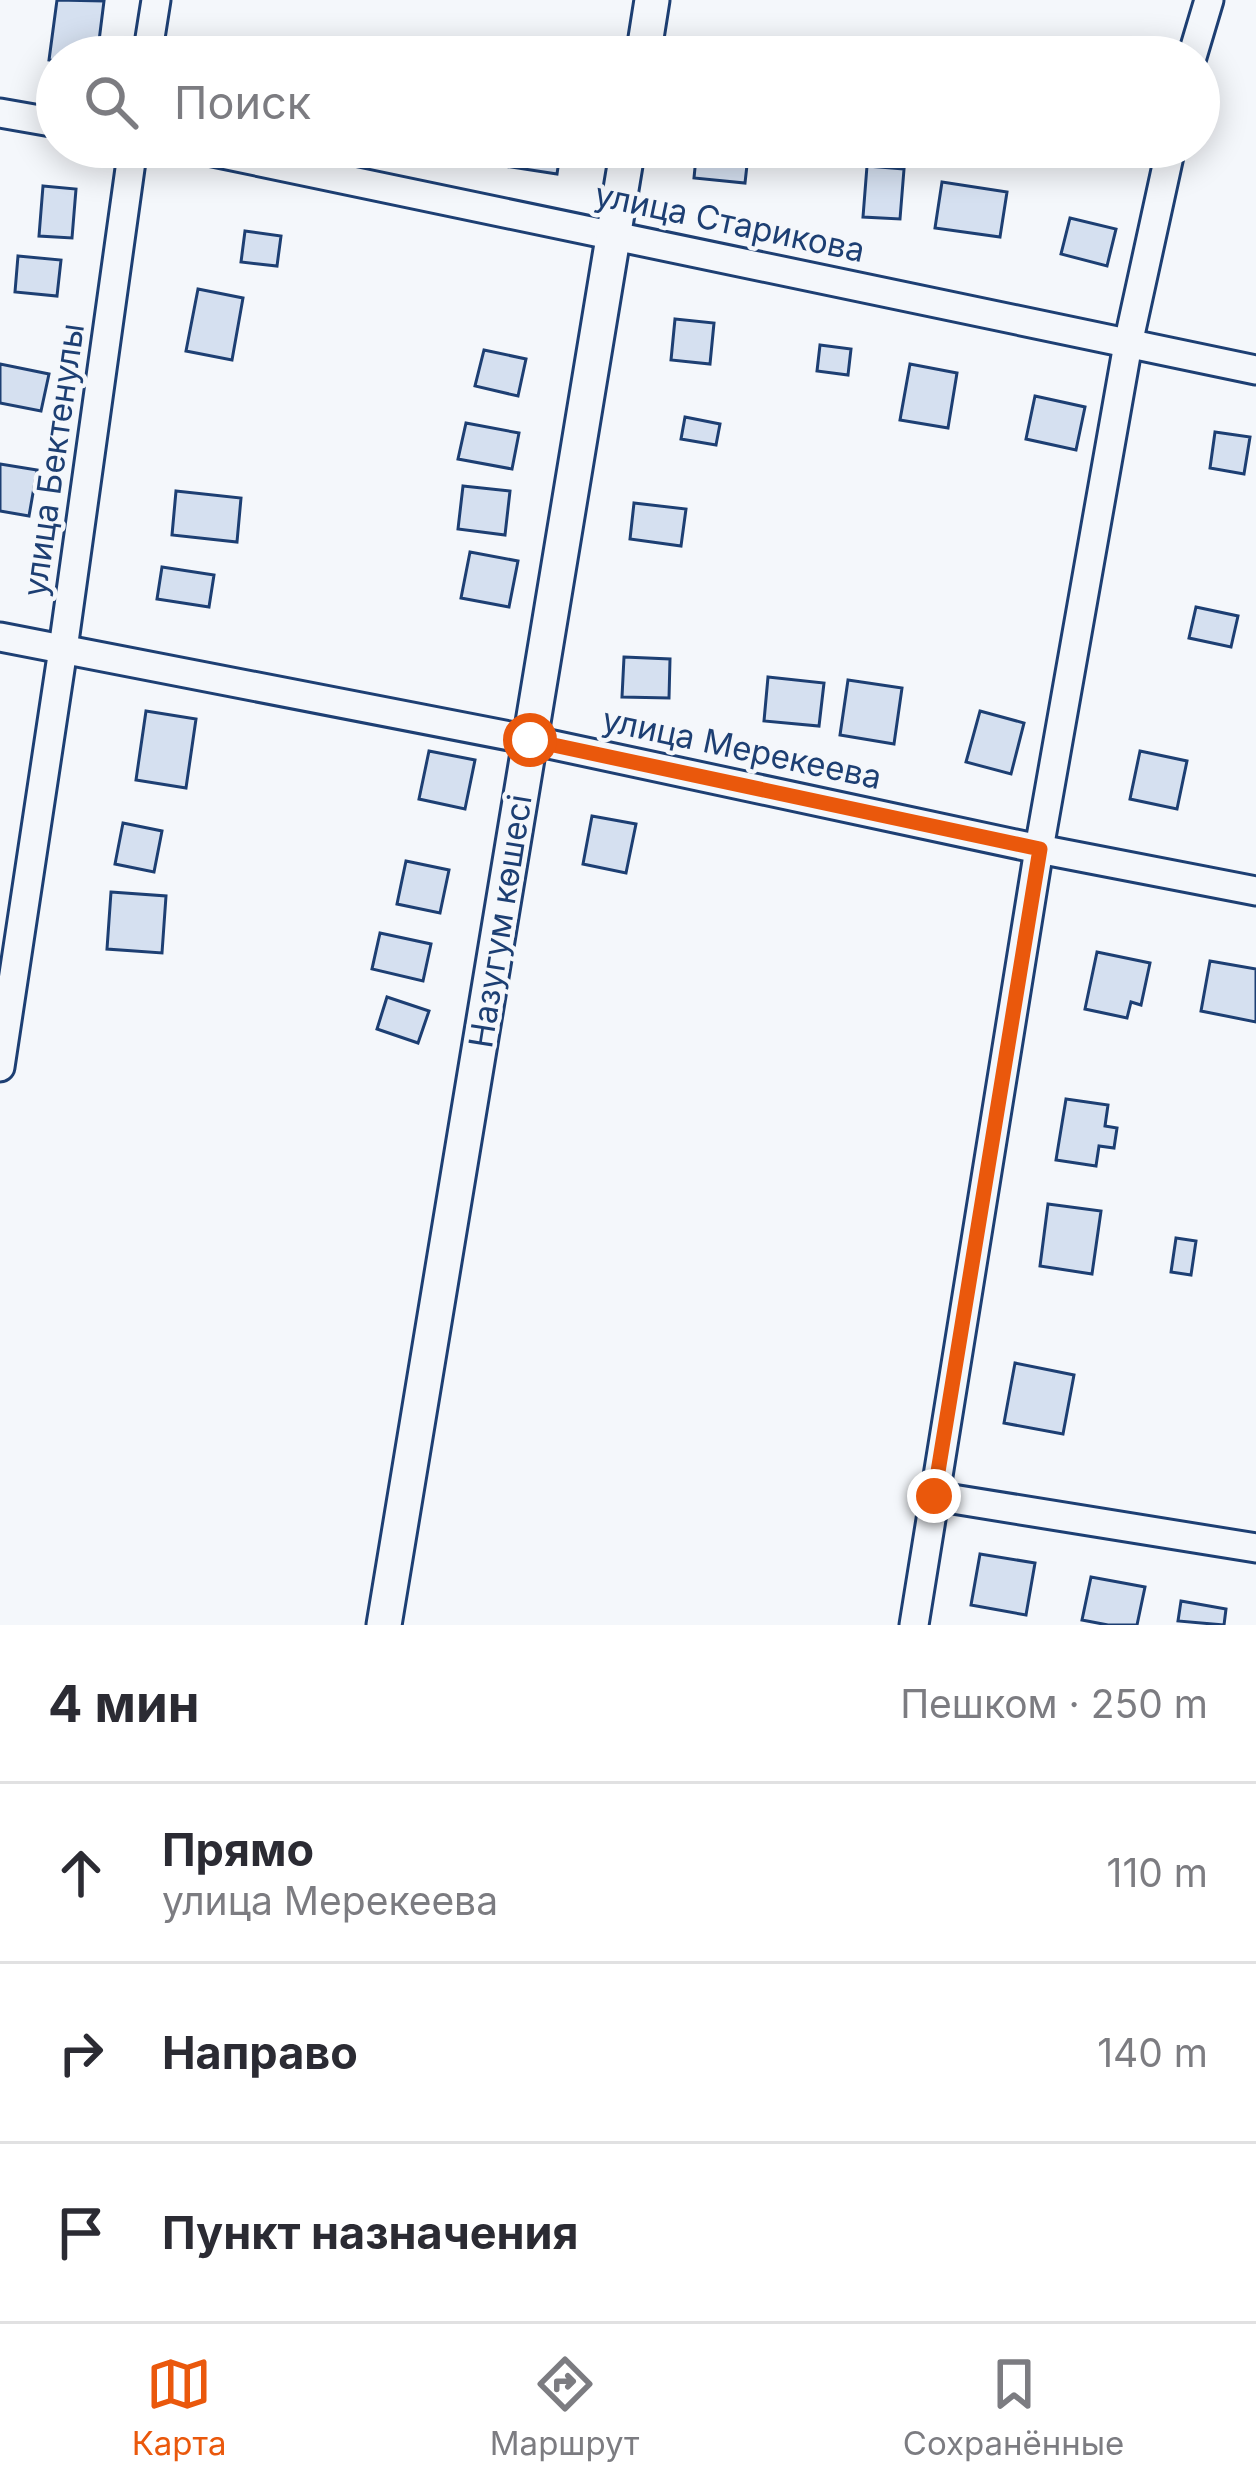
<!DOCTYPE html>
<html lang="ru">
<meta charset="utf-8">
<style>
body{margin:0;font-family:Inter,sans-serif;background:#f2f2f3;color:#2b2b33}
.stop{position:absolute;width:36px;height:36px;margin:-27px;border:9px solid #ea580c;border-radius:50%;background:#fff}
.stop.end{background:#ea580c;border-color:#fff;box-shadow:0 3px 12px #0008}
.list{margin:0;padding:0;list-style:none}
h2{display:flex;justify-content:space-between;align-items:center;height:156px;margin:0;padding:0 48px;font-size:51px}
h2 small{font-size:39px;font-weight:400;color:#7c7c81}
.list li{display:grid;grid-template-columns:78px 1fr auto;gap:36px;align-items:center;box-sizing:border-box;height:180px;padding:0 48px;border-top:3px solid #e1e1e2}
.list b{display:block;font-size:45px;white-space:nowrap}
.list p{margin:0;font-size:39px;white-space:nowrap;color:#7c7c81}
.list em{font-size:39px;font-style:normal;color:#7c7c81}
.icon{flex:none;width:66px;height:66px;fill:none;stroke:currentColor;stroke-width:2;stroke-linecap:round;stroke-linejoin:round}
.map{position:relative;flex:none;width:1256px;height:1625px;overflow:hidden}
.search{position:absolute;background:#fff;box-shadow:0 6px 30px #0003;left:36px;right:36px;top:36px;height:132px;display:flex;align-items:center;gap:30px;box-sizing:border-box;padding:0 42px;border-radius:66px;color:#7c7c81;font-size:45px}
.sheet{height:696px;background:#fff}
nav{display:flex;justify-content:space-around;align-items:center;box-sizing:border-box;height:168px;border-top:3px solid #e1e1e2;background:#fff;font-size:33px;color:#7c7c81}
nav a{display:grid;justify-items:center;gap:6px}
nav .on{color:#ea580c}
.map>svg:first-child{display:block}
.building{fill:#d5e0f0;stroke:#1d3f73;stroke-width:3}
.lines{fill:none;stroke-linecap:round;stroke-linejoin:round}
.minor-casing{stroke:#1d3f73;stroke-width:33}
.tertiary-casing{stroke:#1d3f73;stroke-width:39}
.minor{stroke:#f4f7fb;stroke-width:27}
.tertiary{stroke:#f4f7fb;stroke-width:33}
.route{stroke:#ea580c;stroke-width:15}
.labels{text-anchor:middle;stroke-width:9;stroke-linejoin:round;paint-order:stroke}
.street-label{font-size:33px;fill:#1d3f73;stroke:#f4f7fb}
</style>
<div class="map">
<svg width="1256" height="1625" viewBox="0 0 1256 1625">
<rect width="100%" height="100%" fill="#f4f7fb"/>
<!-- building -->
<g class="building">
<path d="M 57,0 L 104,1 L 97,57 L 57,57 L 57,61 L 49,60 Z"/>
<path d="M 494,147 L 561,147 L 557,174 L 491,164 Z"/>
<path d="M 697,147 L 749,147 L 745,183 L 694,178 Z"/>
<path d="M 867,166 L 904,169 L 900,219 L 863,217 Z"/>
<path d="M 942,182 L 1007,192 L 1000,237 L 935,228 Z"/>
<path d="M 43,186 L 76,189 L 72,238 L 39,236 Z"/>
<path d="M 1070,218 L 1116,229 L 1107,266 L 1061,254 Z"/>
<path d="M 245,231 L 281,236 L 277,266 L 241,262 Z"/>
<path d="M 18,256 L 61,260 L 57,296 L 15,292 Z"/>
<path d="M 198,289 L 243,298 L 232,360 L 186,351 Z"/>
<path d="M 675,319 L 714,323 L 710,364 L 671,360 Z"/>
<path d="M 820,345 L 851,349 L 848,375 L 817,371 Z"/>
<path d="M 484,350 L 526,359 L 518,396 L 475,386 Z"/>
<path d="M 0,364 L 49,374 L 41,411 L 0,403 Z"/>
<path d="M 910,364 L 957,373 L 948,428 L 900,420 Z"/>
<path d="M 1035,396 L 1085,407 L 1076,450 L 1026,439 Z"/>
<path d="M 685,417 L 720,424 L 716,445 L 681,439 Z"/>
<path d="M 466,423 L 519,433 L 512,469 L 458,459 Z"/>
<path d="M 1215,432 L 1250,437 L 1244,474 L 1210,468 Z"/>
<path d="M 0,464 L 37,470 L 29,516 L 0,511 Z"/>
<path d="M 463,486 L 510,491 L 505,535 L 458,529 Z"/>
<path d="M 176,491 L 241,498 L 237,542 L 172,535 Z"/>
<path d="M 634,503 L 686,509 L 681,546 L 630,539 Z"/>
<path d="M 470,552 L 518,561 L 509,607 L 461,598 Z"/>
<path d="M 162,567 L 214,575 L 209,607 L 157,599 Z"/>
<path d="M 1196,607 L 1238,616 L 1231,647 L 1189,638 Z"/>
<path d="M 624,657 L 670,659 L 669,698 L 622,697 Z"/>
<path d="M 768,677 L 824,683 L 819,726 L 764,721 Z"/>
<path d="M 848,680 L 902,688 L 894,744 L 840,735 Z"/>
<path d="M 146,711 L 196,719 L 186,788 L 136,780 Z"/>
<path d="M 980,711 L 1024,723 L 1011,774 L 966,762 Z"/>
<path d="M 429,751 L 475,760 L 465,809 L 419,799 Z"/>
<path d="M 1140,751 L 1187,761 L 1177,809 L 1130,799 Z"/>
<path d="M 592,816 L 636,824 L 626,873 L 583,864 Z"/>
<path d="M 123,823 L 162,831 L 154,872 L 115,864 Z"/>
<path d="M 406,861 L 449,870 L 440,913 L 397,904 Z"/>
<path d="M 111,892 L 166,896 L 162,953 L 107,949 Z"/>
<path d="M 380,933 L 431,944 L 423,981 L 372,969 Z"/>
<path d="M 1097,952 L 1150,963 L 1141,1005 L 1131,1002 L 1127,1018 L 1085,1009 Z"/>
<path d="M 1210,961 L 1256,969 L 1256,1022 L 1201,1011 Z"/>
<path d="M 387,997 L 429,1011 L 418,1043 L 377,1029 Z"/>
<path d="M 1066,1099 L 1108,1105 L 1105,1126 L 1117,1128 L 1114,1148 L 1099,1146 L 1096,1166 L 1056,1160 Z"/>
<path d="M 1048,1204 L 1101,1211 L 1092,1274 L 1040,1266 Z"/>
<path d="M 1176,1238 L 1196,1241 L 1191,1275 L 1171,1272 Z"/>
<path d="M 1015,1363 L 1074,1375 L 1063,1434 L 1004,1423 Z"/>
<path d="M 980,1554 L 1035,1563 L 1026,1615 L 971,1605 Z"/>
<path d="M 1091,1577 L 1145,1587 L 1137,1625 L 1108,1625 L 1082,1620 Z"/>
<path d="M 1181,1601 L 1226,1609 L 1224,1625 L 1178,1621 Z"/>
</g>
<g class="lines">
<!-- minor casing -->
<g class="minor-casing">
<g id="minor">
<path d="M 147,57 L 156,0"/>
<path d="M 1192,57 L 1209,0"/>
<path d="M 0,113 L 57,123"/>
<path d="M 189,147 L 1256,370"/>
<path d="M 0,637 L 530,740 L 1039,849 L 1256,891"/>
<path d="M 0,1067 L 63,649 L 133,147"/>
<path d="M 934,1496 L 1256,1548"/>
<path d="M 914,1625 L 1039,849 L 1128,344 L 1171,147"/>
</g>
</g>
<!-- tertiary casing -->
<g class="tertiary-casing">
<g id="tertiary">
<path d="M 643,57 L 652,0"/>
<path d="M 384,1625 L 628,147"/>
</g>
</g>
<!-- minor -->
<use href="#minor" class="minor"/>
<!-- tertiary -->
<use href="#tertiary" class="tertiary"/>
</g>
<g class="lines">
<!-- route -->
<path class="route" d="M 530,740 L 1040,849 L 934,1496"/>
</g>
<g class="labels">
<!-- street labels -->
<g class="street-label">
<text transform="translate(730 222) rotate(12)" y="12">улица Старикова</text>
<text transform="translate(53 460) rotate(-82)" y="12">улица Бектенулы</text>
<text transform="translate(742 748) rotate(12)" y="12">улица Мерекеева</text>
<text transform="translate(500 921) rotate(-81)" y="12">Назугум көшесі</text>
</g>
</g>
</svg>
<div class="stop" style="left:530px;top:740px"></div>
<div class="stop end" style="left:934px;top:1496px"></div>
<div class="search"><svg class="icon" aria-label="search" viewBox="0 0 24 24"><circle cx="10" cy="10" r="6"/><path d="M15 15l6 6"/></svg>Поиск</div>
</div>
<section class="sheet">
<h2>4 мин<small>Пешком · 250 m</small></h2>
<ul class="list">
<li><svg class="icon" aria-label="ahead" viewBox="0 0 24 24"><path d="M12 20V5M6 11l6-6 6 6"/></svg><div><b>Прямо</b><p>улица Мерекеева</p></div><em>110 m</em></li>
<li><svg class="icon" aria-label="right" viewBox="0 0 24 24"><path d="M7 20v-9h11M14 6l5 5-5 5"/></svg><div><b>Направо</b></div><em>140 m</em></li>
<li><svg class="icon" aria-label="arrive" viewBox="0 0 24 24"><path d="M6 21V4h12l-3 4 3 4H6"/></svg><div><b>Пункт назначения</b></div></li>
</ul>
</section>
<nav>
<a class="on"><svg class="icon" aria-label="map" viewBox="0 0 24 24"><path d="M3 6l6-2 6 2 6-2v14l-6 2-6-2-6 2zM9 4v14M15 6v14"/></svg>Карта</a>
<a><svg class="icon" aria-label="directions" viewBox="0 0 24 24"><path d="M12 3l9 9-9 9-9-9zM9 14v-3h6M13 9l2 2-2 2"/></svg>Маршрут</a>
<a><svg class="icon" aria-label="saved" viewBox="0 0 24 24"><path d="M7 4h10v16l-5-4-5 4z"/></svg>Сохранённые</a>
</nav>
